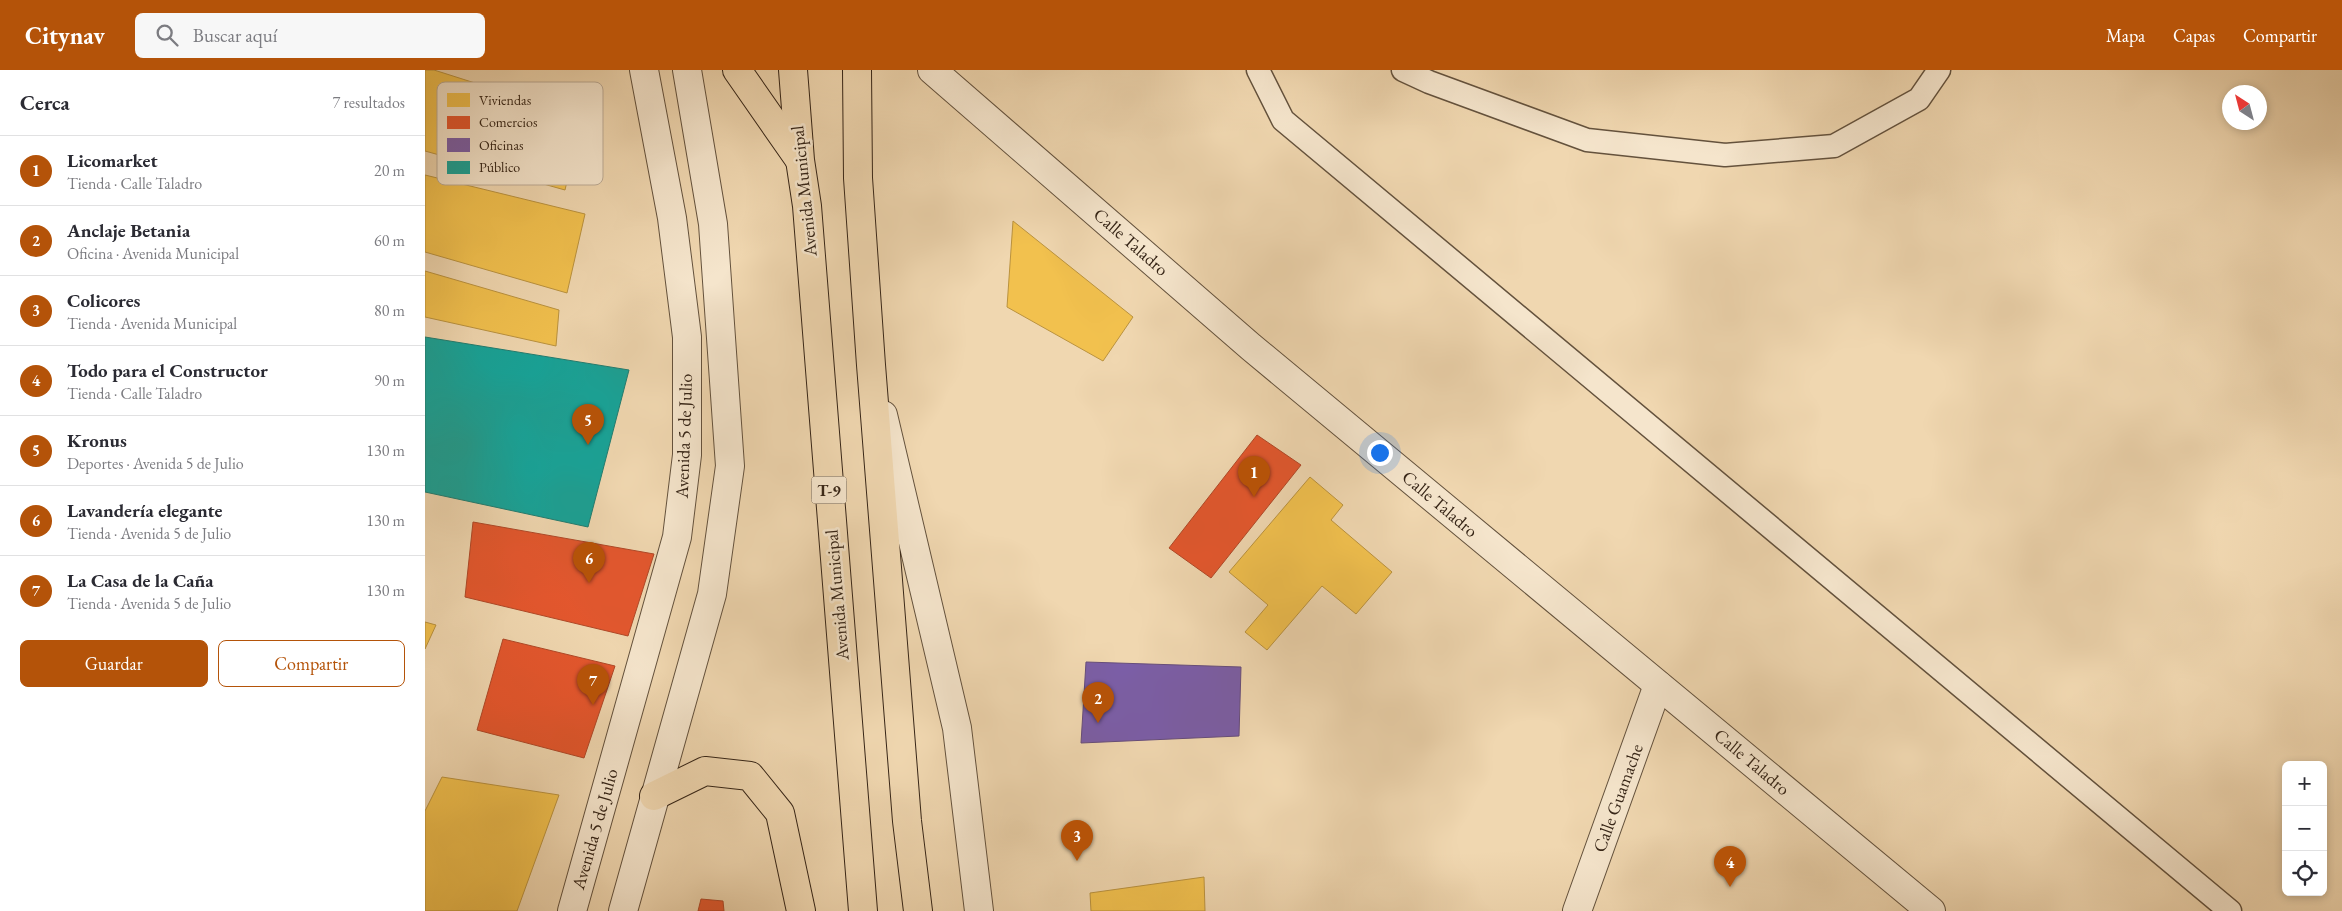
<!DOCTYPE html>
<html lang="es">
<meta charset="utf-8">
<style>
body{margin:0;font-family:"EB Garamond",serif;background:#f7f7f7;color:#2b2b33}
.controls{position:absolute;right:15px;bottom:15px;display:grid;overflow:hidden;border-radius:8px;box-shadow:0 2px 8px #0003}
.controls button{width:45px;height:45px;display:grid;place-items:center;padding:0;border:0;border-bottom:1px solid #e1e1e2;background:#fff;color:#2b2b33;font:25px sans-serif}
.compass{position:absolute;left:1797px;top:15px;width:45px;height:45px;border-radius:50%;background:#fff;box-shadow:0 2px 8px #0003;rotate:324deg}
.you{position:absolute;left:954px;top:382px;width:18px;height:18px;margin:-12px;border:4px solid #fff;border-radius:50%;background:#1a73e8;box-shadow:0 0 0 8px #1a73e833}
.badge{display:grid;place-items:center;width:32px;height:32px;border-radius:50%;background:#b45309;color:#fff;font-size:16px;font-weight:700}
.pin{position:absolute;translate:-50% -41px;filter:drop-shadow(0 1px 2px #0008)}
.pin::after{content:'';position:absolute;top:26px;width:18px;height:15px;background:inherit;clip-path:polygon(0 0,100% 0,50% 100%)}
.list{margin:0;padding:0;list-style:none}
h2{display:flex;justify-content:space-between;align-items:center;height:65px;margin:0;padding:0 20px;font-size:21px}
h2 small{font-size:16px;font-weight:400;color:#7c7c81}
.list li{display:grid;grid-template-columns:32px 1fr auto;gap:15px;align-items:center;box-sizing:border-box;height:70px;padding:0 20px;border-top:1px solid #e1e1e2}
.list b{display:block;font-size:19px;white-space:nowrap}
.list p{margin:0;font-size:16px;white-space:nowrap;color:#7c7c81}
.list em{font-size:16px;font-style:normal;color:#7c7c81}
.actions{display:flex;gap:10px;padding:15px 20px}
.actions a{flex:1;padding:11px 0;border:1px solid #b45309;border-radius:8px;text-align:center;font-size:18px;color:#b45309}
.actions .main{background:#b45309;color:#fff}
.icon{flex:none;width:28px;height:28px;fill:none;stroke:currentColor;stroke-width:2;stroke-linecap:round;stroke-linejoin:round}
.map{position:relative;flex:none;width:1917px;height:841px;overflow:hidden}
header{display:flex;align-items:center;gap:30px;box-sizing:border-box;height:70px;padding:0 25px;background:#b45309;color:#fff}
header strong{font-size:24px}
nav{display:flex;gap:28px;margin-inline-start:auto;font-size:18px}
.search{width:350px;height:45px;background:#f7f7f7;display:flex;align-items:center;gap:12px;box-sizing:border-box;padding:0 18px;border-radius:8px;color:#7c7c81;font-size:19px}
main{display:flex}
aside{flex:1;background:#fff}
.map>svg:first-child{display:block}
.homes{fill:#f2c14e;stroke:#ba923e}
.shops{fill:#e4572e;stroke:#b04827}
.offices{fill:#7b5ea7;stroke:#664d7c}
.public{fill:#17a398;stroke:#207d71}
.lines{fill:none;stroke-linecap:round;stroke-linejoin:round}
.service-casing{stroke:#64523d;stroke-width:25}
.minor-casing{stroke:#64523d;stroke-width:30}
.trunk-casing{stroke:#362517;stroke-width:30}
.service{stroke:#f5e5cc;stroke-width:22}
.minor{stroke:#f5e5cc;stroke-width:28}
.trunk{stroke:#f0d7b0;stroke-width:28}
.labels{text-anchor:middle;stroke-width:5;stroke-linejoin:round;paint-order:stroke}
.shield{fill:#f5e5cc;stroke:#6f5f4d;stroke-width:1}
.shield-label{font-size:16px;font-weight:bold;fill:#362517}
.street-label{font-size:18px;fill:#362517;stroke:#f5e5cc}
.key{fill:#f5e5cc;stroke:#bcab96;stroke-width:1}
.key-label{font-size:14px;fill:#362517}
</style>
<header>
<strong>Citynav</strong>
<div class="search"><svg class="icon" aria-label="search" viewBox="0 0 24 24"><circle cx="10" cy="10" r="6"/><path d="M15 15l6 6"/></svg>Buscar aquí</div>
<nav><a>Mapa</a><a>Capas</a><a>Compartir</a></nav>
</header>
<main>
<aside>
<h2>Cerca<small>7 resultados</small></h2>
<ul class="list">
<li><span class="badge">1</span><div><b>Licomarket</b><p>Tienda · Calle Taladro</p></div><em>20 m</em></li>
<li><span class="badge">2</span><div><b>Anclaje Betania</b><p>Oficina · Avenida Municipal</p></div><em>60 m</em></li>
<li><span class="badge">3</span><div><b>Colicores</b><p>Tienda · Avenida Municipal</p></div><em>80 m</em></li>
<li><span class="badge">4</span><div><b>Todo para el Constructor</b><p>Tienda · Calle Taladro</p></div><em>90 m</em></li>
<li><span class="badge">5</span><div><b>Kronus</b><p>Deportes · Avenida 5 de Julio</p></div><em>130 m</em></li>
<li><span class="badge">6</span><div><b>Lavandería elegante</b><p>Tienda · Avenida 5 de Julio</p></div><em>130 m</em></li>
<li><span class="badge">7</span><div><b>La Casa de la Caña</b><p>Tienda · Avenida 5 de Julio</p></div><em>130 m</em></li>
</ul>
<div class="actions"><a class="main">Guardar</a><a>Compartir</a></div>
</aside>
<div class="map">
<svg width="1917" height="841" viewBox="0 0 1917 841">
<rect width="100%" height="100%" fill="#f0d7b0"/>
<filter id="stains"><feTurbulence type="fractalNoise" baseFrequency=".004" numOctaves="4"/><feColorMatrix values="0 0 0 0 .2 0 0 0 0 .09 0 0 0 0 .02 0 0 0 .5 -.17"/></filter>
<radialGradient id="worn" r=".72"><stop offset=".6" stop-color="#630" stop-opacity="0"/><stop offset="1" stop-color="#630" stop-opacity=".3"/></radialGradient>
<!-- homes -->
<g class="homes">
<path d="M 0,0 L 9,0 L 157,47 L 140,120 L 0,81 Z"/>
<path d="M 0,105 L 160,144 L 142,223 L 0,182 Z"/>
<path d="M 588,151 L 708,247 L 678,291 L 582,237 Z"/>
<path d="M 0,201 L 134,240 L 131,276 L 0,247 Z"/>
<path d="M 885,407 L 918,435 L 906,450 L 967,502 L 931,544 L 897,516 L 842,580 L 820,562 L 843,535 L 804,502 Z"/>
<path d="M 0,552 L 11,555 L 0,579 Z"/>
<path d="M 17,707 L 134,725 L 92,841 L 0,841 L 0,741 Z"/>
<path d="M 779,807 L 780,841 L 666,841 L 665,823 Z"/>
</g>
<!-- shops -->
<g class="shops">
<path d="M 832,365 L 876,395 L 786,508 L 744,478 Z"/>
<path d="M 48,452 L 229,484 L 203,566 L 40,527 Z"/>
<path d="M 78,569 L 190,596 L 159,688 L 52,660 Z"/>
<path d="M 276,829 L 298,831 L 299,841 L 273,841 Z"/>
</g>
<!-- offices -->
<path class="offices" d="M 661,592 L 816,597 L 814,666 L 656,673 Z"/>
<!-- public -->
<path class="public" d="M 0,267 L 204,300 L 163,457 L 0,422 Z"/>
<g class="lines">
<!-- service casing -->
<g class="service-casing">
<g id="service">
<path d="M 833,0 L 858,50 L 1805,841"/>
<path d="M 978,0 L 1004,12 L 1162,70 L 1300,85 L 1409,76 L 1494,29 L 1514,0"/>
</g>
</g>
<!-- minor casing -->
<g class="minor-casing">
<g id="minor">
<path d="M 507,0 L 826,277 L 1506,841"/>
<path d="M 458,345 L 532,658 L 554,841"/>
<path d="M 147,841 L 252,467 L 262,385 L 262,267 L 247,148 L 219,0"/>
<path d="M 198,841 L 287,524 L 305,396 L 288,154 L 262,0"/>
<path d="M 1152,841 L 1233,615"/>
</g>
</g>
<!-- trunk casing -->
<g class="trunk-casing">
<g id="trunk">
<path d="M 312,0 L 374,89"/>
<path d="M 368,0 L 375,90 L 382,136 L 438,841"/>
<path d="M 432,0 L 433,108 L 446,295 L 482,751 L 493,841"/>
<path d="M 229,726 L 280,701 L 325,706 L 355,743 L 376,841"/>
</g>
</g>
<!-- service -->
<use href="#service" class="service"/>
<!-- minor -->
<use href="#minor" class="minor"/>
<!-- trunk -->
<use href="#trunk" class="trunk"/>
</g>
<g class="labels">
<!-- shield labels -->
<rect class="shield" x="386.5" y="406.5" width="35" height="27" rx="4"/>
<g class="shield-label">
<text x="404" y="426">T-9</text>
</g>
<!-- street labels -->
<g class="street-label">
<text transform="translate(379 121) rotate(-96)" y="6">Avenida Municipal</text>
<text transform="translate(706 172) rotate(41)" y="6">Calle Taladro</text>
<text transform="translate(259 366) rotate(-88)" y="6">Avenida 5 de Julio</text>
<text transform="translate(1015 434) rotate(40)" y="6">Calle Taladro</text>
<text transform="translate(412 525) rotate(-95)" y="6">Avenida Municipal</text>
<text transform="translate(1327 692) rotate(40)" y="6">Calle Taladro</text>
<text transform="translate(1193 728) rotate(-70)" y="6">Calle Guamache</text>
<text transform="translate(170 759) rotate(-74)" y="6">Avenida 5 de Julio</text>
</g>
</g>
<!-- legend -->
<rect x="12" y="12" width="166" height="103" rx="8" class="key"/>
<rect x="22" y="23" width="23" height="14" fill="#f2c14e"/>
<rect x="22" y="46" width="23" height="13" fill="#e4572e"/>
<rect x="22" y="68" width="23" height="14" fill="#7b5ea7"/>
<rect x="22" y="91" width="23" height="13" fill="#17a398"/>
<g class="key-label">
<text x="54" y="35">Viviendas</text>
<text x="54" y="57">Comercios</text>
<text x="54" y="80">Oficinas</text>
<text x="54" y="102">Público</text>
</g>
<rect width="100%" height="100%" filter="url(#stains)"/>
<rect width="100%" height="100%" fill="url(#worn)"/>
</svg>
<div class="controls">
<button>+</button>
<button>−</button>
<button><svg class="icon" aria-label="locate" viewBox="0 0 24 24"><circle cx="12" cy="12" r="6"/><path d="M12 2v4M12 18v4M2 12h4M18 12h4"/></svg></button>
</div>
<svg class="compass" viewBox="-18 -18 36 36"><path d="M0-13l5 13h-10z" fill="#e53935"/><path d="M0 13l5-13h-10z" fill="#7c7c81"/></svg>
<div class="you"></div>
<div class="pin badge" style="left:829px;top:427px">1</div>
<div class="pin badge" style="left:673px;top:653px">2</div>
<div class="pin badge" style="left:652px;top:791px">3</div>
<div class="pin badge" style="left:1305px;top:817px">4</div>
<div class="pin badge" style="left:163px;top:375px">5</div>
<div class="pin badge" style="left:164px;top:513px">6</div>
<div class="pin badge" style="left:168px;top:635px">7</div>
</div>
</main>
